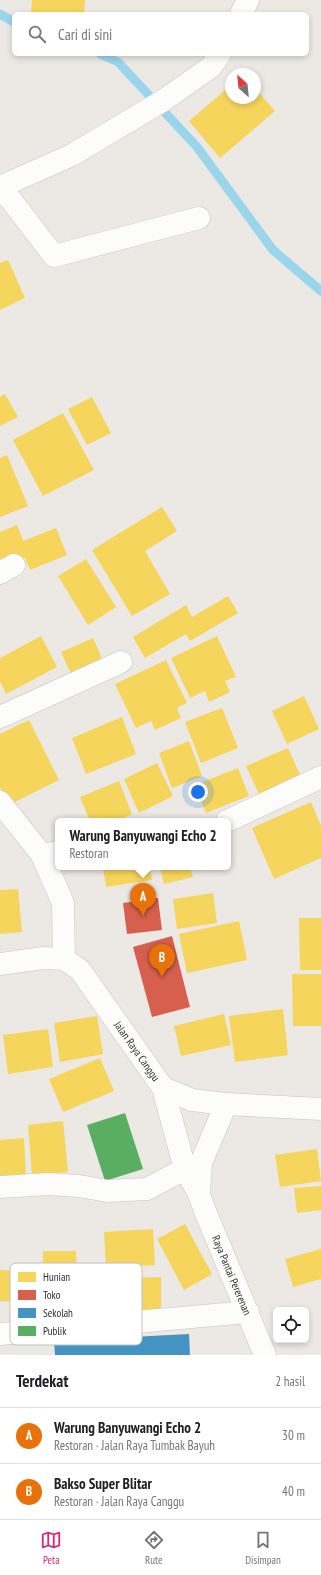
<!DOCTYPE html>
<html lang="id">
<meta charset="utf-8">
<style>
body{margin:0;font-family:"PT Sans Narrow",sans-serif;background:#f2f2f2;color:#202124}
.controls{position:absolute;right:12px;bottom:12px;display:grid;overflow:hidden;border-radius:6px;box-shadow:0 2px 6px #0003}
.controls button{width:36px;height:36px;display:grid;place-items:center;padding:0;border:0;border-bottom:1px solid #e0e0e0;background:#fff;color:#202124;font:20px sans-serif}
.compass{position:absolute;left:225px;top:68px;width:36px;height:36px;border-radius:50%;background:#fff;box-shadow:0 2px 6px #0003;rotate:333deg}
.you{position:absolute;left:198px;top:792px;width:14px;height:14px;margin:-10px;border:3px solid #fff;border-radius:50%;background:#1a73e8;box-shadow:0 0 0 6px #1a73e833}
.badge{display:grid;place-items:center;width:26px;height:26px;border-radius:50%;background:#db2777;color:#fff;font-size:13px;font-weight:700}
.pin{position:absolute;translate:-50% -33px;filter:drop-shadow(0 1px 2px #0008)}
.pin::after{content:'';position:absolute;top:21px;width:14px;height:12px;background:inherit;clip-path:polygon(0 0,100% 0,50% 100%)}
.popup{position:absolute;left:55px;top:818px;width:176px;height:52px;box-sizing:border-box;display:grid;place-content:center;border-radius:6px;background:#fff;filter:drop-shadow(0 1px 3px #0005);font-size:13px;white-space:nowrap;color:#757577}
.popup b{font-size:15px;color:#202124}
.popup::after{content:'';position:absolute;left:50%;top:100%;margin-left:-8px;border:8px solid transparent;border-top-color:#fff}
.list{margin:0;padding:0;list-style:none}
h2{display:flex;justify-content:space-between;align-items:center;height:52px;margin:0;padding:0 16px;font-size:17px}
h2 small{font-size:13px;font-weight:400;color:#757577}
.list li{display:grid;grid-template-columns:26px 1fr auto;gap:12px;align-items:center;box-sizing:border-box;height:56px;padding:0 16px;border-top:1px solid #e0e0e0}
.list b{display:block;font-size:15px;white-space:nowrap}
.list p{margin:0;font-size:13px;white-space:nowrap;color:#757577}
.list em{font-size:13px;font-style:normal;color:#757577}
.icon{flex:none;width:22px;height:22px;fill:none;stroke:currentColor;stroke-width:2;stroke-linecap:round;stroke-linejoin:round}
.map{position:relative;flex:none;width:321px;height:1355px;overflow:hidden}
.search{position:absolute;background:#fff;box-shadow:0 2px 6px #0003;left:12px;right:12px;top:12px;height:44px;display:flex;align-items:center;gap:10px;box-sizing:border-box;padding:0 14px;border-radius:6px;color:#757577;font-size:15px}
.sheet{height:164px;background:#fff}
nav{display:flex;justify-content:space-around;align-items:center;box-sizing:border-box;height:56px;border-top:1px solid #e0e0e0;background:#fff;font-size:11px;color:#757577}
nav a{display:grid;justify-items:center;gap:2px}
nav .on{color:#db2777}
.map>svg:first-child{display:block}
.homes{fill:#f6d55c}
.shops{fill:#d6604d}
.schools{fill:#4393c3}
.public{fill:#5aae61}
.lines{fill:none;stroke-linecap:round;stroke-linejoin:round}
.stream{stroke:#99d6ec;stroke-width:9}
.street-casing{stroke:#c5c4c5;stroke-width:23}
.secondary-casing{stroke:#c5c4c5;stroke-width:23}
.street{stroke:#fcfcfb;stroke-width:22}
.secondary{stroke:#fcfcfb;stroke-width:22}
.labels{text-anchor:middle;stroke-width:4;stroke-linejoin:round;paint-order:stroke}
.street-label{font-size:11px;fill:#2e2e2e;stroke:#fff}
.key{fill:#fff;stroke:#c0c0c0;stroke-width:1}
.key-label{font-size:11px;fill:#2e2e2e}
</style>
<div class="map">
<svg width="321" height="1355" viewBox="0 0 321 1355">
<rect width="100%" height="100%" fill="#ece8e4"/>
<!-- homes -->
<g class="homes">
<path d="M 32,0 L 85,0 L 84,14 L 31,14 Z"/>
<path d="M 231,85 L 231,98 L 255,98 L 255,88 L 275,111 L 220,158 L 189,121 Z"/>
<path d="M 8,260 L 25,298 L 0,310 L 0,263 Z"/>
<path d="M 5,394 L 18,417 L 0,426 L 0,397 Z"/>
<path d="M 92,397 L 111,433 L 87,445 L 68,409 Z"/>
<path d="M 63,413 L 94,470 L 43,496 L 13,440 Z"/>
<path d="M 7,455 L 28,506 L 0,517 L 0,458 Z"/>
<path d="M 162,507 L 177,531 L 145,551 L 170,594 L 132,616 L 92,550 Z"/>
<path d="M 17,525 L 23,541 L 56,528 L 67,555 L 30,570 L 25,558 L 3,566 L 0,558 L 0,532 Z"/>
<path d="M 86,559 L 116,607 L 88,625 L 58,576 Z"/>
<path d="M 228,596 L 238,613 L 190,641 L 186,634 L 145,658 L 133,637 L 186,605 L 192,617 Z"/>
<path d="M 41,636 L 57,667 L 6,694 L 0,681 L 0,658 Z"/>
<path d="M 217,636 L 236,677 L 225,681 L 230,692 L 209,702 L 205,691 L 190,698 L 171,658 Z"/>
<path d="M 93,638 L 103,661 L 72,676 L 61,652 Z"/>
<path d="M 166,660 L 187,703 L 177,708 L 181,718 L 155,730 L 151,721 L 136,728 L 115,684 Z"/>
<path d="M 304,696 L 319,729 L 287,744 L 272,711 Z"/>
<path d="M 222,708 L 238,748 L 201,763 L 185,722 Z"/>
<path d="M 122,717 L 136,754 L 86,774 L 72,738 Z"/>
<path d="M 29,720 L 59,780 L 9,805 L 0,787 L 0,734 Z"/>
<path d="M 189,741 L 202,776 L 172,788 L 159,753 Z"/>
<path d="M 288,748 L 300,775 L 259,794 L 246,766 Z"/>
<path d="M 157,763 L 173,796 L 139,813 L 124,779 Z"/>
<path d="M 238,768 L 249,796 L 206,813 L 195,785 Z"/>
<path d="M 119,781 L 132,814 L 117,821 L 90,821 L 80,797 Z"/>
<path d="M 311,802 L 321,826 L 321,858 L 274,879 L 252,828 Z"/>
<path d="M 103,867 L 150,867 L 152,880 L 106,887 Z"/>
<path d="M 160,867 L 190,867 L 193,877 L 164,884 Z"/>
<path d="M 18,889 L 22,932 L 0,934 L 0,890 Z"/>
<path d="M 213,893 L 217,923 L 177,929 L 173,899 Z"/>
<path d="M 299,918 L 321,918 L 321,970 L 300,970 Z"/>
<path d="M 239,921 L 247,960 L 187,973 L 179,934 Z"/>
<path d="M 292,974 L 321,974 L 321,1026 L 293,1026 Z"/>
<path d="M 283,1009 L 288,1055 L 235,1062 L 229,1016 Z"/>
<path d="M 224,1014 L 231,1045 L 181,1056 L 174,1026 Z"/>
<path d="M 97,1016 L 103,1054 L 60,1062 L 54,1023 Z"/>
<path d="M 48,1029 L 53,1067 L 8,1074 L 3,1035 Z"/>
<path d="M 100,1058 L 114,1091 L 63,1112 L 49,1079 Z"/>
<path d="M 63,1121 L 68,1172 L 32,1175 L 28,1125 Z"/>
<path d="M 24,1138 L 26,1176 L 0,1178 L 0,1140 Z"/>
<path d="M 317,1149 L 321,1181 L 280,1187 L 275,1155 Z"/>
<path d="M 321,1186 L 321,1210 L 297,1213 L 294,1188 Z"/>
<path d="M 185,1224 L 212,1274 L 184,1290 L 157,1239 Z"/>
<path d="M 153,1229 L 155,1265 L 106,1268 L 104,1232 Z"/>
<path d="M 321,1249 L 321,1279 L 293,1287 L 285,1259 Z"/>
<path d="M 43,1251 L 76,1251 L 77,1291 L 43,1292 Z"/>
<path d="M 0,1270 L 40,1272 L 39,1303 L 0,1301 Z"/>
<path d="M 161,1277 L 161,1315 L 94,1316 L 93,1279 Z"/>
</g>
<!-- shops -->
<g class="shops">
<path d="M 158,898 L 162,930 L 127,934 L 123,903 Z"/>
<path d="M 172,936 L 190,1007 L 152,1017 L 133,947 Z"/>
</g>
<!-- schools -->
<path class="schools" d="M 189,1334 L 190,1355 L 55,1355 L 54,1341 Z"/>
<!-- public -->
<path class="public" d="M 125,1113 L 143,1169 L 105,1181 L 87,1125 Z"/>
<g class="lines">
<!-- stream -->
<g class="stream">
<path d="M 0,14 L 14,22"/>
<path d="M 100,54 L 118,62 L 197,147 L 273,250 L 321,291"/>
</g>
<!-- street casing -->
<g class="street-casing">
<g id="street">
<path d="M 241,14 L 248,0"/>
<path d="M 0,187 L 72,155 L 164,100 L 211,67 L 220,54"/>
<path d="M 1,187 L 54,256 L 199,218"/>
<path d="M 0,573 L 14,565"/>
<path d="M 0,717 L 121,662"/>
<path d="M 227,821 L 321,777"/>
<path d="M 42,855 L 58,852"/>
<path d="M 0,1187 L 48,1184 L 79,1186 L 107,1191 L 147,1189 L 185,1169"/>
<path d="M 0,1334 L 248,1312"/>
</g>
</g>
<!-- secondary casing -->
<g class="secondary-casing">
<g id="secondary">
<path d="M 0,802 L 42,855 L 63,903 L 64,959"/>
<path id="s1" d="M 0,964 L 43,958 L 64,959 L 80,970 L 163,1088 L 192,1100 L 226,1104 L 321,1109"/>
<path id="s2" d="M 163,1088 L 185,1169 L 199,1194 L 205,1211 L 265,1355"/>
<path d="M 199,1194 L 201,1163 L 226,1104"/>
</g>
</g>
<!-- street -->
<use href="#street" class="street"/>
<!-- secondary -->
<use href="#secondary" class="secondary"/>
</g>
<g class="labels">
<!-- street labels -->
<g class="street-label">
<text dy="4" stroke="none"><textPath href="#s1" startOffset="183">Jalan Raya Canggu</textPath></text>
<text dy="4" stroke="none"><textPath href="#s2" startOffset="200">Raya Pantai Pererenan</textPath></text>
</g>
</g>
<!-- legend -->
<rect x="10" y="1263" width="132" height="82" rx="6" class="key"/>
<rect x="18" y="1272" width="18" height="10" fill="#f6d55c"/>
<rect x="18" y="1290" width="18" height="10" fill="#d6604d"/>
<rect x="18" y="1308" width="18" height="10" fill="#4393c3"/>
<rect x="18" y="1326" width="18" height="10" fill="#5aae61"/>
<g class="key-label">
<text x="43" y="1281">Hunian</text>
<text x="43" y="1299">Toko</text>
<text x="43" y="1317">Sekolah</text>
<text x="43" y="1335">Publik</text>
</g>
</svg>
<div class="controls">
<button><svg class="icon" aria-label="locate" viewBox="0 0 24 24"><circle cx="12" cy="12" r="6"/><path d="M12 2v4M12 18v4M2 12h4M18 12h4"/></svg></button>
</div>
<svg class="compass" viewBox="-18 -18 36 36"><path d="M0-13l5 13h-10z" fill="#e53935"/><path d="M0 13l5-13h-10z" fill="#757577"/></svg>
<div class="you"></div>
<div class="pin badge" style="left:143px;top:916px;background:#e8710a">A</div>
<div class="popup"><b>Warung Banyuwangi Echo 2</b>Restoran</div>
<div class="pin badge" style="left:162px;top:977px;background:#e8710a">B</div>
<div class="search"><svg class="icon" aria-label="search" viewBox="0 0 24 24"><circle cx="10" cy="10" r="6"/><path d="M15 15l6 6"/></svg>Cari di sini</div>
</div>
<section class="sheet">
<h2>Terdekat<small>2 hasil</small></h2>
<ul class="list">
<li><span class="badge" style="background:#e8710a">A</span><div><b>Warung Banyuwangi Echo 2</b><p>Restoran · Jalan Raya Tumbak Bayuh</p></div><em>30 m</em></li>
<li><span class="badge" style="background:#e8710a">B</span><div><b>Bakso Super Blitar</b><p>Restoran · Jalan Raya Canggu</p></div><em>40 m</em></li>
</ul>
</section>
<nav>
<a class="on"><svg class="icon" aria-label="map" viewBox="0 0 24 24"><path d="M3 6l6-2 6 2 6-2v14l-6 2-6-2-6 2zM9 4v14M15 6v14"/></svg>Peta</a>
<a><svg class="icon" aria-label="directions" viewBox="0 0 24 24"><path d="M12 3l9 9-9 9-9-9zM9 14v-3h6M13 9l2 2-2 2"/></svg>Rute</a>
<a><svg class="icon" aria-label="saved" viewBox="0 0 24 24"><path d="M7 4h10v16l-5-4-5 4z"/></svg>Disimpan</a>
</nav>
